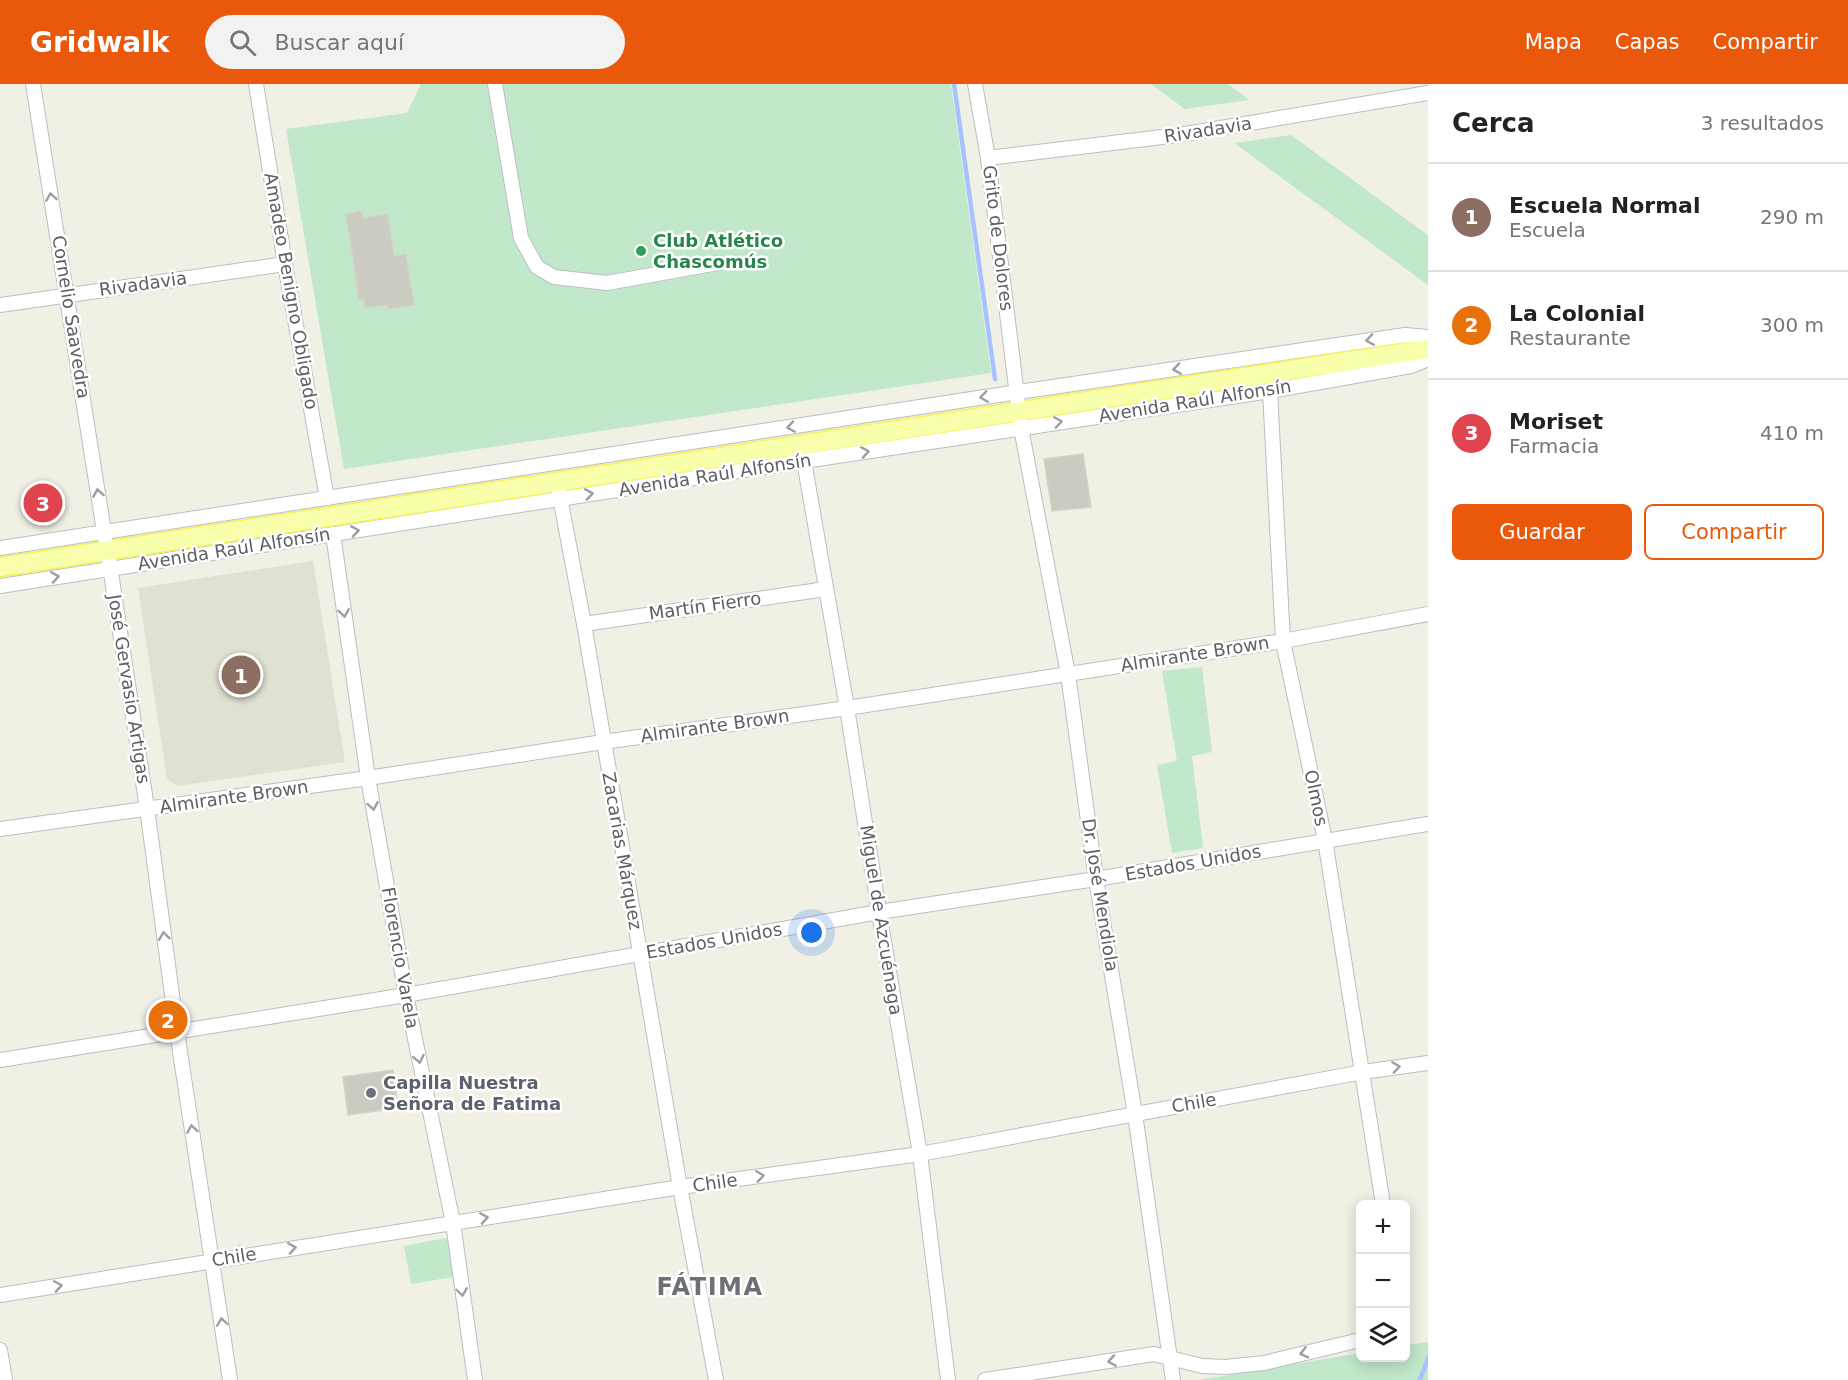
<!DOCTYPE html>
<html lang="es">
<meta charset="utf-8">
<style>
body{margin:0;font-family:"DejaVu Sans",sans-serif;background:#f2f2f2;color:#222}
.controls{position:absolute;right:18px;bottom:18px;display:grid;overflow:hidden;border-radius:9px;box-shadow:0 3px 15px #0003}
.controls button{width:54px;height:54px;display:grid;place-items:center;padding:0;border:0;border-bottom:2px solid #e0e0e0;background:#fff;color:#222;font:30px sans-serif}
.you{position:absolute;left:812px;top:849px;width:21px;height:21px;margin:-15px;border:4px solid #fff;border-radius:50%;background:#1a73e8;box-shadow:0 0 0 9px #1a73e833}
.badge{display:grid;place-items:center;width:39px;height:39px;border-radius:50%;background:#ea580c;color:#fff;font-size:20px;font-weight:700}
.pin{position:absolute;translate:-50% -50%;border:3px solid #fff;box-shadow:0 2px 6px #0006}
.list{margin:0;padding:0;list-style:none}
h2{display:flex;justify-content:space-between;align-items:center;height:78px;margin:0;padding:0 24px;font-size:26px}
h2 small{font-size:20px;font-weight:400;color:#767676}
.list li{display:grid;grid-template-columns:39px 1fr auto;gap:18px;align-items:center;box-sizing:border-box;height:108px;padding:0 24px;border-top:2px solid #e0e0e0}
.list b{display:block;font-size:22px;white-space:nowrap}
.list p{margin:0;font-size:20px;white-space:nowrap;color:#767676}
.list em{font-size:20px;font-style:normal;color:#767676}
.actions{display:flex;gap:12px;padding:18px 24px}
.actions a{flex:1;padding:14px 0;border:2px solid #ea580c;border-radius:9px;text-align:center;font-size:21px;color:#ea580c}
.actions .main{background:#ea580c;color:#fff}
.icon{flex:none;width:33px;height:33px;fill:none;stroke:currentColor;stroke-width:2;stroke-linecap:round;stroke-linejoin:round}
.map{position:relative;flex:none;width:1428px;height:1296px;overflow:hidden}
header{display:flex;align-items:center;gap:36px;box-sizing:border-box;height:84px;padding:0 30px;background:#ea580c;color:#fff}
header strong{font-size:28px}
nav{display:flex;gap:33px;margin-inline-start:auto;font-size:21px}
.search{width:420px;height:54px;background:#f2f2f2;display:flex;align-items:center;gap:15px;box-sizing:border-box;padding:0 21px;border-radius:33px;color:#767676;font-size:22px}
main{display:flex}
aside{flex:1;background:#fff}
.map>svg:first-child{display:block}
.education{fill:#e0e0d3}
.green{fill:#c1e8cb}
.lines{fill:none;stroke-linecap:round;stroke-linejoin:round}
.stream{stroke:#a6c2ff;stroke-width:4.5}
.building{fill:#cbcbc1;stroke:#d5d4c3;stroke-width:1.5}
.minor-casing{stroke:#bdbdc4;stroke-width:16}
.major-casing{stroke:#f7f357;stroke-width:21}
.minor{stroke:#fff;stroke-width:14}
.major{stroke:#f7ffab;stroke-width:18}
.oneway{stroke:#9e9fa3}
.leisure-dot{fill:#2e9e5b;stroke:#fff;stroke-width:2}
.worship-dot{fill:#6b7280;stroke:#fff;stroke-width:2}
.labels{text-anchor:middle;stroke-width:5;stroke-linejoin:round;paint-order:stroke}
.street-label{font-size:18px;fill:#5d5f66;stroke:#fff}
.leisure-label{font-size:18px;font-weight:bold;fill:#27864d;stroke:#fff;text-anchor:start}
.worship-label{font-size:18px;font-weight:bold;fill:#5b616d;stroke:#fff;text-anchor:start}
.district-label{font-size:24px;font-weight:bold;letter-spacing:1.5px;fill:#6e7078;stroke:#fff}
</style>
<header>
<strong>Gridwalk</strong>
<div class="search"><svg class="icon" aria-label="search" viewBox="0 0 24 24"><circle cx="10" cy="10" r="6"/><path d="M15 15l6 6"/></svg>Buscar aquí</div>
<nav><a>Mapa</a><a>Capas</a><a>Compartir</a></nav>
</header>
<main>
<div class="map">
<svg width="1428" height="1296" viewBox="0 0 1428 1296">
<rect width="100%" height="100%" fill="#f0f0e5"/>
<!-- education -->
<path class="education" d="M 313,477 L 345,678 L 177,702 L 167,695 L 138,504 Z"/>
<!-- green -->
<g class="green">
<path d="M 421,0 L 951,0 L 991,289 L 344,385 L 286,45 L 407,29 Z"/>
<path d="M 1151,0 L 1228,0 L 1249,16 L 1185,25 Z"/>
<path d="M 1291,51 L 1428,151 L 1428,201 L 1234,59 Z"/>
<path d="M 1202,583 L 1212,668 L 1192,672 L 1203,764 L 1172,769 L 1157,681 L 1177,677 L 1162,587 Z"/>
<path d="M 446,1154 L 454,1162 L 459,1192 L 411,1200 L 404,1162 Z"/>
<path d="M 1428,1258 L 1428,1296 L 1199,1296 L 1360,1269 L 1360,1274 L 1406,1274 L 1406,1261 Z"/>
</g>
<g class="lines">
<!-- stream -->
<g class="stream">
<path d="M 954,0 L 995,295"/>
<path d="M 240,1163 L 240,1164"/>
<path d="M 1420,1296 L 1428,1274"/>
</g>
</g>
<!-- building -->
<g class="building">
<path d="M 362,127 L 363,134 L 388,130 L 394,172 L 406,170 L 414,221 L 388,225 L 388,221 L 365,224 L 364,215 L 359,216 L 346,130 Z"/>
<path d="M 1083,370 L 1091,423 L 1052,427 L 1044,375 Z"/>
<path d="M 393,986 L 398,1024 L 348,1031 L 343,993 Z"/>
</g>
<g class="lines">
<!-- minor casing -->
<g class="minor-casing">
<g id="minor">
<path d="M 33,0 L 105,454"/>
<path d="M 256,0 L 285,180 L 327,414"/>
<path d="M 495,0 L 521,154 L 537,183 L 554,193 L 607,199 L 718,179"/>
<path d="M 975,0 L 988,74 L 1021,344 L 1068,590 L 1096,795 L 1135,1030 L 1173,1296"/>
<path d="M 988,74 L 1179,51 L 1428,9"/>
<path d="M 0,221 L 285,180"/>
<path d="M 1270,307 L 1283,557 L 1325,756 L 1383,1120"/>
<path d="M 804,377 L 847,624 L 879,828 L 920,1070 L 948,1296"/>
<path d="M 559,408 L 584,540 L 680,1103 L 716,1296"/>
<path d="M 333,450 L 368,694 L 406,911 L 453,1139 L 475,1296"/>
<path d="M 0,464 L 985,313 L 1405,251 L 1428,253"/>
<path d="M 109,476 L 147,724 L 177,948 L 230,1296"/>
<path d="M 0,502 L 804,377 L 1270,307 L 1411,282 L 1428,275"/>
<path d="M 584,540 L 826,505"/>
<path d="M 0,745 L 368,694 L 603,658 L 847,624 L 1283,557 L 1428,530"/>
<path d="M 0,976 L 406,911 L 879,828 L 1096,795 L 1428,740"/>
<path d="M 0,1211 L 680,1103 L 920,1070 L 1363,988 L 1428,979"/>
<path d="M 0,1266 L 5,1296"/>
<path d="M 985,1296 L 1154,1270 L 1202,1282 L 1225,1283 L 1264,1279 L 1360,1256"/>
</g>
</g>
<!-- major casing -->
<g class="major-casing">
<path id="major" d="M 0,483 L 1428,265"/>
</g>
<!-- minor -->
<use href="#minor" class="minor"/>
<!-- major -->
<use href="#major" class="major"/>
</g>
<!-- one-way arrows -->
<defs><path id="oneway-chevron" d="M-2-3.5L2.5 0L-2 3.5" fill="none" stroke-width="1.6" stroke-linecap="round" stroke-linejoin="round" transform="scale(1.5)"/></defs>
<g class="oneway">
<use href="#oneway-chevron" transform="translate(51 113) rotate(-99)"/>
<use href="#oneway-chevron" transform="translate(1370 256) rotate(171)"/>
<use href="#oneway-chevron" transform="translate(1177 285) rotate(171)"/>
<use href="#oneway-chevron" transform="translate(984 313) rotate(172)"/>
<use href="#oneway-chevron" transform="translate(1058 338) rotate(-8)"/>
<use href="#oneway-chevron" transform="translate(791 343) rotate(171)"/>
<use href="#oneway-chevron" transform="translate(865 368) rotate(-9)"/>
<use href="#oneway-chevron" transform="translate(98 409) rotate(-99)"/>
<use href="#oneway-chevron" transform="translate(589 410) rotate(-9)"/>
<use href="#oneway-chevron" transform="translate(355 447) rotate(-9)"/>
<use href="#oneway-chevron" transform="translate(55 493) rotate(-9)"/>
<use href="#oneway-chevron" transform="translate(344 529) rotate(82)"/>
<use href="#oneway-chevron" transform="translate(373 722) rotate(80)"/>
<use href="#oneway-chevron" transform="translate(164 852) rotate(-97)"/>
<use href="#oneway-chevron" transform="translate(419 975) rotate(79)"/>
<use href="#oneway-chevron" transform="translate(1396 983) rotate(-8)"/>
<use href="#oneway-chevron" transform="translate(192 1045) rotate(-99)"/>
<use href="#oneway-chevron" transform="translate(760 1092) rotate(-8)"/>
<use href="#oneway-chevron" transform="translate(484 1134) rotate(-9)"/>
<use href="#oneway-chevron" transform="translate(292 1164) rotate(-9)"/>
<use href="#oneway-chevron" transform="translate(58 1202) rotate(-9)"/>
<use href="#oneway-chevron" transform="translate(462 1208) rotate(82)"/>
<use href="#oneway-chevron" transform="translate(222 1238) rotate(-98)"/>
<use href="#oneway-chevron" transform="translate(1304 1269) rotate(166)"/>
<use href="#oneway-chevron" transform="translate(1112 1277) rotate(171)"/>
</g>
<!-- markers -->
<circle class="leisure-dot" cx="641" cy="167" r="6"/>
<circle class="worship-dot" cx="371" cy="1009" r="6"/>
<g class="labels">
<!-- street labels -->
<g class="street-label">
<text transform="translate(1208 46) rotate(-9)" y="6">Rivadavia</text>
<text transform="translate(998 154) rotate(83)" y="6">Grito de Dolores</text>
<text transform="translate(143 200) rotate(-8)" y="6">Rivadavia</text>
<text transform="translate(291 207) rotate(80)" y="6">Amadeo Benigno Obligado</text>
<text transform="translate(71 233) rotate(81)" y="6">Cornelio Saavedra</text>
<text transform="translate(1195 317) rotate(-9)" y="6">Avenida Raúl Alfonsín</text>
<text transform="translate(715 391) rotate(-9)" y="6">Avenida Raúl Alfonsín</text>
<text transform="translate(234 465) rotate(-9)" y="6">Avenida Raúl Alfonsín</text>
<text transform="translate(705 522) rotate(-8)" y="6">Martín Fierro</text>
<text transform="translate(1195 570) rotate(-9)" y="6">Almirante Brown</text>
<text transform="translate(129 605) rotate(81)" y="6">José Gervasio Artigas</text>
<text transform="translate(715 642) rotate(-8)" y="6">Almirante Brown</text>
<text transform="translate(234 713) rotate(-8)" y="6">Almirante Brown</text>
<text transform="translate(1316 714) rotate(78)" y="6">Olmos</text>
<text transform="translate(622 767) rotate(80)" y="6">Zacarias Márquez</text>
<text transform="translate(1193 779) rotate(-10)" y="6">Estados Unidos</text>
<text transform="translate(1100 811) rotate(81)" y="6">Dr. José Mendiola</text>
<text transform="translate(881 836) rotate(81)" y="6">Miguel de Azcuénaga</text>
<text transform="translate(714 857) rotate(-10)" y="6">Estados Unidos</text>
<text transform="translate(400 874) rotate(80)" y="6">Florencio Varela</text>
<text transform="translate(1194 1019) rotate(-10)" y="6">Chile</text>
<text transform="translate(715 1099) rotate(-8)" y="6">Chile</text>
<text transform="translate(234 1173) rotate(-9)" y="6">Chile</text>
</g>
<!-- leisure labels -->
<g class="leisure-label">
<text x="653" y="163">Club Atlético<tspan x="653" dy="21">Chascomús</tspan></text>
</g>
<!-- worship labels -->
<g class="worship-label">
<text x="383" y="1005">Capilla Nuestra<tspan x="383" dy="21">Señora de Fatima</tspan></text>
</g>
<!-- district labels -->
<g class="district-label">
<text x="710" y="1211">FÁTIMA</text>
</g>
</g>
</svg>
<div class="controls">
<button>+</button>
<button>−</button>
<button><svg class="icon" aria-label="layers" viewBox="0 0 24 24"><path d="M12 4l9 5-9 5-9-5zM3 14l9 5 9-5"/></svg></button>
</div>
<div class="you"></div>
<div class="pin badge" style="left:241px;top:591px;background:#8d6e63">1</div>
<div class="pin badge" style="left:168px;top:936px;background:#e8710a">2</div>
<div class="pin badge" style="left:43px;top:419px;background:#e0444e">3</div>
</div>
<aside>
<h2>Cerca<small>3 resultados</small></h2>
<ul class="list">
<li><span class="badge" style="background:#8d6e63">1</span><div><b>Escuela Normal</b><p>Escuela</p></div><em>290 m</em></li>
<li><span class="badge" style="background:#e8710a">2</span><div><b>La Colonial</b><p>Restaurante</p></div><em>300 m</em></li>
<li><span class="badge" style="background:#e0444e">3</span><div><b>Moriset</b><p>Farmacia</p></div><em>410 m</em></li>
</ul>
<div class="actions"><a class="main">Guardar</a><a>Compartir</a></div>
</aside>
</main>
